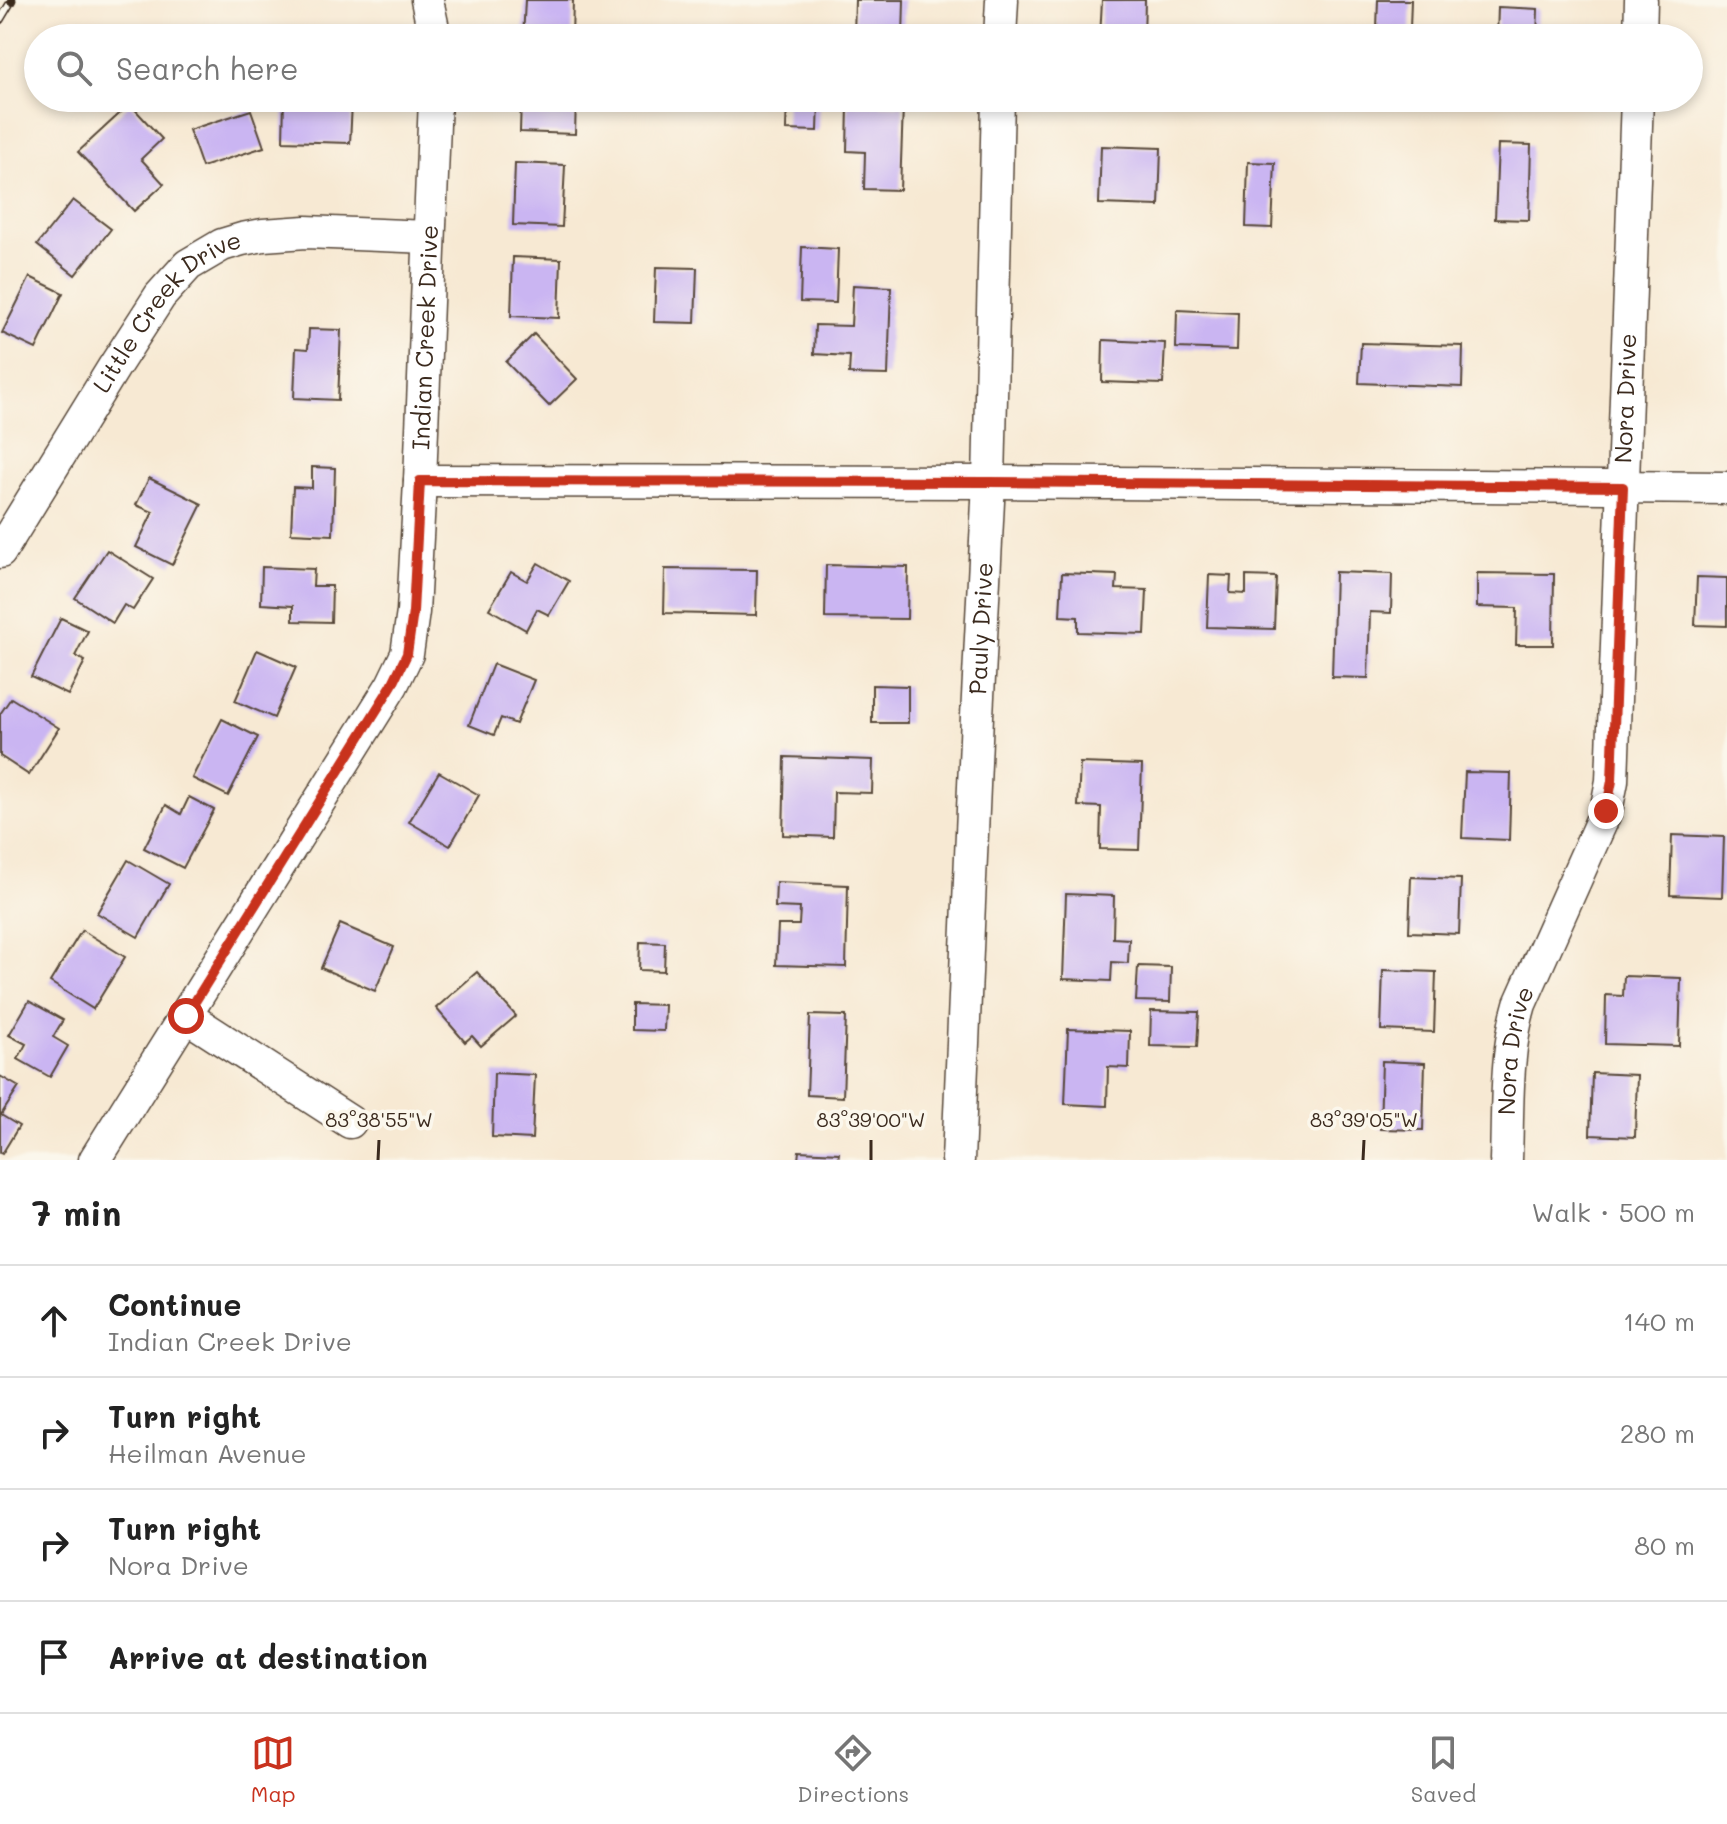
<!DOCTYPE html>
<meta charset="utf-8">
<style>
body{margin:0;font-family:Mali,sans-serif;background:#f6f6f6;color:#222}
.stop{position:absolute;width:24px;height:24px;margin:-18px;border:6px solid #c8321e;border-radius:50%;background:#fff}
.stop.end{background:#c8321e;border-color:#fff;box-shadow:0 2px 8px #0008}
.list{margin:0;padding:0;list-style:none}
h2{display:flex;justify-content:space-between;align-items:center;height:104px;margin:0;padding:0 32px;font-size:34px}
h2 small{font-size:26px;font-weight:400;color:#767676}
.list li{display:grid;grid-template-columns:52px 1fr auto;gap:24px;align-items:center;box-sizing:border-box;height:112px;padding:0 32px;border-top:2px solid #e0e0e0}
.list b{display:block;font-size:30px;white-space:nowrap}
.list p{margin:0;font-size:26px;white-space:nowrap;color:#767676}
.list em{font-size:26px;font-style:normal;color:#767676}
.icon{flex:none;width:44px;height:44px;fill:none;stroke:currentColor;stroke-width:2;stroke-linecap:round;stroke-linejoin:round}
.map{position:relative;flex:none;width:1727px;height:1160px;overflow:hidden}
.search{position:absolute;background:#fff;box-shadow:0 4px 12px #0003;left:24px;right:24px;top:24px;height:88px;display:flex;align-items:center;gap:20px;box-sizing:border-box;padding:0 28px;border-radius:44px;color:#767676;font-size:30px}
.sheet{height:552px;background:#fff}
nav{display:flex;justify-content:space-around;align-items:center;box-sizing:border-box;height:112px;border-top:2px solid #e0e0e0;background:#fff;font-size:22px;color:#767676}
nav a{display:grid;justify-items:center;gap:4px}
nav .on{color:#c8321e}
.map>svg:first-child{display:block}
.building{fill:#cab5f2}
.lines{fill:none;stroke-linecap:round;stroke-linejoin:round}
.minor-casing{stroke:#574739;stroke-width:35}
.minor{stroke:#fff;stroke-width:32}
.rail-casing{stroke:#3b2a1e;stroke-width:9}
.rail{stroke:#fbf7ec;stroke-width:6;stroke-dasharray:18;stroke-linecap:butt}
.route{stroke:#c8321e;stroke-width:10}
.ticks{fill:none;stroke:#3b2a1e;stroke-width:3}
.labels{text-anchor:middle;stroke-width:7;stroke-linejoin:round;paint-order:stroke}
.street-label{font-size:24px;fill:#3b2a1e;stroke:#fbf7ec}
.ticks-label{font-size:20px;text-anchor:middle;fill:#3b2a1e;stroke:#fbf7ec;stroke-width:7;stroke-linejoin:round;paint-order:stroke}
</style>
<div class="map">
<svg width="1727" height="1160" viewBox="0 0 1727 1160">
<rect width="100%" height="100%" fill="#fbf7ec"/>
<filter id="ink" filterUnits="userSpaceOnUse"><feTurbulence type="fractalNoise" baseFrequency=".0125" numOctaves="2"/><feDisplacementMap in="SourceGraphic" scale="16" xChannelSelector="R" yChannelSelector="G"/><feConvolveMatrix kernelMatrix="1 2 1 2 8 2 1 2 1" color-interpolation-filters="sRGB"/></filter>
<filter id="wash" filterUnits="userSpaceOnUse"><feTurbulence type="fractalNoise" baseFrequency=".006" numOctaves="4" result="noise"/><feDisplacementMap in="SourceGraphic" scale="32" xChannelSelector="R" yChannelSelector="G"/><feGaussianBlur stdDeviation="1.8" result="paint"/><feColorMatrix in="noise" values="0 0 0 0 0 0 0 0 0 0 0 0 0 0 0 0 0 1.4 0 .05"/><feComposite in="paint" operator="in"/></filter>
<g filter="url(#wash)">
<rect width="100%" height="100%" fill="#f7e9d3"/>
<g id="blocks">
<!-- building -->
<g class="building">
<path d="M 525,0 L 573,0 L 572,38 L 523,38 Z"/>
<path d="M 855,0 L 904,0 L 903,38 L 854,37 Z"/>
<path d="M 1102,0 L 1145,0 L 1144,38 L 1100,38 Z"/>
<path d="M 1378,0 L 1411,0 L 1410,29 L 1377,28 Z"/>
<path d="M 1498,7 L 1538,9 L 1537,38 L 1497,38 Z"/>
<path d="M 521,98 L 576,98 L 575,134 L 520,132 Z"/>
<path d="M 284,100 L 352,103 L 350,143 L 283,141 Z"/>
<path d="M 787,100 L 819,101 L 818,131 L 786,130 Z"/>
<path d="M 130,104 L 162,139 L 141,159 L 164,184 L 134,211 L 78,152 Z"/>
<path d="M 848,104 L 903,106 L 900,190 L 864,189 L 865,152 L 847,151 Z"/>
<path d="M 251,110 L 264,147 L 202,167 L 189,130 Z"/>
<path d="M 1498,144 L 1531,145 L 1529,220 L 1495,219 Z"/>
<path d="M 1101,146 L 1161,148 L 1159,206 L 1099,204 Z"/>
<path d="M 1248,162 L 1275,163 L 1272,228 L 1246,227 Z"/>
<path d="M 515,163 L 565,165 L 562,227 L 513,225 Z"/>
<path d="M 73,200 L 111,229 L 75,275 L 37,245 Z"/>
<path d="M 802,247 L 838,249 L 836,303 L 800,302 Z"/>
<path d="M 513,257 L 561,259 L 559,318 L 511,316 Z"/>
<path d="M 656,267 L 697,268 L 695,323 L 654,322 Z"/>
<path d="M 30,277 L 63,293 L 36,349 L 2,333 Z"/>
<path d="M 853,285 L 891,287 L 888,375 L 849,374 L 850,356 L 814,354 L 815,325 L 851,326 Z"/>
<path d="M 1177,310 L 1238,313 L 1237,350 L 1176,348 Z"/>
<path d="M 309,329 L 341,330 L 338,400 L 294,398 L 296,348 L 308,349 Z"/>
<path d="M 534,334 L 577,379 L 549,406 L 506,362 Z"/>
<path d="M 1103,340 L 1165,343 L 1163,384 L 1102,382 Z"/>
<path d="M 1361,343 L 1463,346 L 1462,387 L 1359,383 Z"/>
<path d="M 312,467 L 335,468 L 333,535 L 291,533 L 293,487 L 312,488 Z"/>
<path d="M 149,478 L 202,504 L 172,565 L 136,547 L 153,512 L 136,505 Z"/>
<path d="M 107,550 L 153,579 L 133,610 L 124,605 L 113,623 L 75,598 Z"/>
<path d="M 538,563 L 569,581 L 549,615 L 537,609 L 526,630 L 489,609 L 511,572 L 527,581 Z"/>
<path d="M 826,565 L 908,567 L 907,619 L 825,618 Z"/>
<path d="M 262,567 L 314,569 L 313,586 L 332,586 L 331,622 L 293,621 L 293,606 L 261,604 Z"/>
<path d="M 665,569 L 757,570 L 756,615 L 664,613 Z"/>
<path d="M 1335,572 L 1392,574 L 1391,613 L 1370,612 L 1368,678 L 1332,677 Z"/>
<path d="M 1062,573 L 1117,575 L 1116,589 L 1147,590 L 1145,634 L 1078,632 L 1078,617 L 1060,616 Z"/>
<path d="M 1477,573 L 1554,574 L 1553,645 L 1516,645 L 1517,608 L 1477,607 Z"/>
<path d="M 1209,575 L 1231,576 L 1230,593 L 1246,594 L 1246,576 L 1276,577 L 1274,629 L 1207,627 Z"/>
<path d="M 1697,577 L 1727,578 L 1727,626 L 1695,625 Z"/>
<path d="M 61,618 L 88,631 L 75,656 L 85,661 L 68,695 L 31,677 Z"/>
<path d="M 257,650 L 296,667 L 274,718 L 235,701 Z"/>
<path d="M 493,664 L 534,680 L 516,724 L 501,718 L 494,735 L 469,725 Z"/>
<path d="M 872,685 L 908,686 L 908,723 L 872,723 Z"/>
<path d="M 11,698 L 59,728 L 29,775 L 0,756 L 0,714 Z"/>
<path d="M 222,719 L 258,737 L 228,796 L 192,778 Z"/>
<path d="M 785,757 L 873,760 L 872,793 L 834,792 L 833,837 L 783,835 Z"/>
<path d="M 1080,763 L 1142,765 L 1139,850 L 1100,849 L 1101,807 L 1078,806 Z"/>
<path d="M 439,772 L 479,795 L 450,846 L 409,822 Z"/>
<path d="M 1465,772 L 1511,773 L 1509,840 L 1462,838 Z"/>
<path d="M 189,797 L 214,810 L 183,868 L 144,848 L 166,805 L 181,814 Z"/>
<path d="M 1672,835 L 1724,837 L 1722,897 L 1670,895 Z"/>
<path d="M 128,860 L 169,884 L 138,937 L 97,913 Z"/>
<path d="M 1411,877 L 1461,879 L 1459,934 L 1409,932 Z"/>
<path d="M 776,882 L 848,885 L 846,967 L 776,965 L 778,925 L 799,925 L 800,908 L 775,907 Z"/>
<path d="M 1066,894 L 1114,896 L 1113,938 L 1129,939 L 1128,963 L 1112,962 L 1111,981 L 1063,979 Z"/>
<path d="M 340,924 L 394,947 L 375,991 L 321,968 Z"/>
<path d="M 82,930 L 125,957 L 93,1009 L 50,982 Z"/>
<path d="M 640,942 L 665,943 L 664,971 L 639,970 Z"/>
<path d="M 1138,966 L 1171,967 L 1170,1002 L 1136,1001 Z"/>
<path d="M 1383,970 L 1436,972 L 1434,1032 L 1381,1030 Z"/>
<path d="M 477,972 L 516,1016 L 481,1046 L 472,1036 L 465,1042 L 436,1008 Z"/>
<path d="M 1624,976 L 1681,978 L 1679,1046 L 1605,1044 L 1606,995 L 1623,996 Z"/>
<path d="M 29,1001 L 63,1020 L 53,1037 L 68,1046 L 50,1077 L 18,1059 L 26,1044 L 9,1035 Z"/>
<path d="M 632,1004 L 665,1005 L 664,1031 L 632,1030 Z"/>
<path d="M 1151,1011 L 1199,1012 L 1197,1047 L 1150,1046 Z"/>
<path d="M 810,1015 L 846,1016 L 843,1097 L 807,1095 Z"/>
<path d="M 1068,1029 L 1130,1031 L 1129,1068 L 1108,1067 L 1107,1106 L 1065,1104 Z"/>
<path d="M 1382,1061 L 1425,1063 L 1423,1130 L 1380,1129 Z"/>
<path d="M 494,1073 L 535,1075 L 532,1139 L 492,1137 Z"/>
<path d="M 1592,1073 L 1637,1075 L 1635,1137 L 1590,1135 Z"/>
<path d="M 0,1076 L 19,1087 L 1,1115 L 19,1126 L 2,1154 L 0,1153 Z"/>
<path d="M 799,1151 L 839,1153 L 838,1160 L 798,1160 Z"/>
</g>
</g>
</g>
<g filter="url(#ink)">
<use href="#blocks" fill-opacity="0" stroke="#574739" stroke-width="2"/>
<g class="lines">
<!-- minor casing -->
<g class="minor-casing">
<g id="minor">
<path d="M 427,0 L 435,38"/>
<path d="M 1000,38 L 1002,0"/>
<path d="M 1640,38 L 1641,0"/>
<path d="M 420,481 L 989,482 L 1727,488"/>
<path id="s1" d="M 0,552 L 114,367 L 160,296 L 188,265 L 222,245 L 242,239 L 263,235 L 306,232 L 429,237"/>
<path d="M 186,1016 L 350,1122"/>
<path id="s2" d="M 95,1160 L 392,685 L 407,654 L 413,612 L 420,481 L 435,98"/>
<path id="s3" d="M 958,1160 L 977,716 L 989,482 L 998,98"/>
<path id="s4" d="M 1506,1160 C 1508,1108 1505,1054 1520,1004 L 1606,811 L 1612,781 L 1637,98"/>
</g>
</g>
<!-- minor -->
<use href="#minor" class="minor"/>
<!-- rail casing -->
<g class="rail-casing">
<path id="rail" d="M 0,20 L 12,0"/>
</g>
<!-- rail -->
<use href="#rail" class="rail"/>
</g>
</g>
<g class="lines" filter="url(#ink)">
<!-- route -->
<path class="route" d="M 186,1016 L 392,685 L 407,654 L 413,612 L 420,481 L 989,482 L 1623,487 L 1612,781 L 1606,811"/>
</g>
<!-- ticks -->
<path class="ticks" d="M 378,1160 L 379,1140M 871,1160 L 871,1140M 1363,1160 L 1364,1140"/>
<g class="labels">
<!-- street labels -->
<g class="street-label">
<text dy="8" stroke="none"><textPath href="#s1" startOffset="296">Little Creek Drive</textPath></text>
<text dy="8" stroke="none"><textPath href="#s2" startOffset="912">Indian Creek Drive</textPath></text>
<text dy="8" stroke="none"><textPath href="#s4" startOffset="782">Nora Drive</textPath></text>
<text dy="8" stroke="none"><textPath href="#s3" startOffset="532">Pauly Drive</textPath></text>
<text dy="8" stroke="none"><textPath href="#s4" startOffset="110">Nora Drive</textPath></text>
</g>
</g>
<g class="ticks-label">
<text x="379" y="1127">83°38'55"W</text>
<text x="871" y="1127">83°39'00"W</text>
<text x="1364" y="1127">83°39'05"W</text>
</g>
</svg>
<div class="stop" style="left:186px;top:1016px"></div>
<div class="stop end" style="left:1606px;top:811px"></div>
<div class="search"><svg class="icon" aria-label="search" viewBox="0 0 24 24"><circle cx="10" cy="10" r="6"/><path d="M15 15l6 6"/></svg>Search here</div>
</div>
<section class="sheet">
<h2>7 min<small>Walk · 500 m</small></h2>
<ul class="list">
<li><svg class="icon" aria-label="ahead" viewBox="0 0 24 24"><path d="M12 20V5M6 11l6-6 6 6"/></svg><div><b>Continue</b><p>Indian Creek Drive</p></div><em>140 m</em></li>
<li><svg class="icon" aria-label="right" viewBox="0 0 24 24"><path d="M7 20v-9h11M14 6l5 5-5 5"/></svg><div><b>Turn right</b><p>Heilman Avenue</p></div><em>280 m</em></li>
<li><svg class="icon" aria-label="right" viewBox="0 0 24 24"><path d="M7 20v-9h11M14 6l5 5-5 5"/></svg><div><b>Turn right</b><p>Nora Drive</p></div><em>80 m</em></li>
<li><svg class="icon" aria-label="arrive" viewBox="0 0 24 24"><path d="M6 21V4h12l-3 4 3 4H6"/></svg><div><b>Arrive at destination</b></div></li>
</ul>
</section>
<nav>
<a class="on"><svg class="icon" aria-label="map" viewBox="0 0 24 24"><path d="M3 6l6-2 6 2 6-2v14l-6 2-6-2-6 2zM9 4v14M15 6v14"/></svg>Map</a>
<a><svg class="icon" aria-label="directions" viewBox="0 0 24 24"><path d="M12 3l9 9-9 9-9-9zM9 14v-3h6M13 9l2 2-2 2"/></svg>Directions</a>
<a><svg class="icon" aria-label="saved" viewBox="0 0 24 24"><path d="M7 4h10v16l-5-4-5 4z"/></svg>Saved</a>
</nav>
